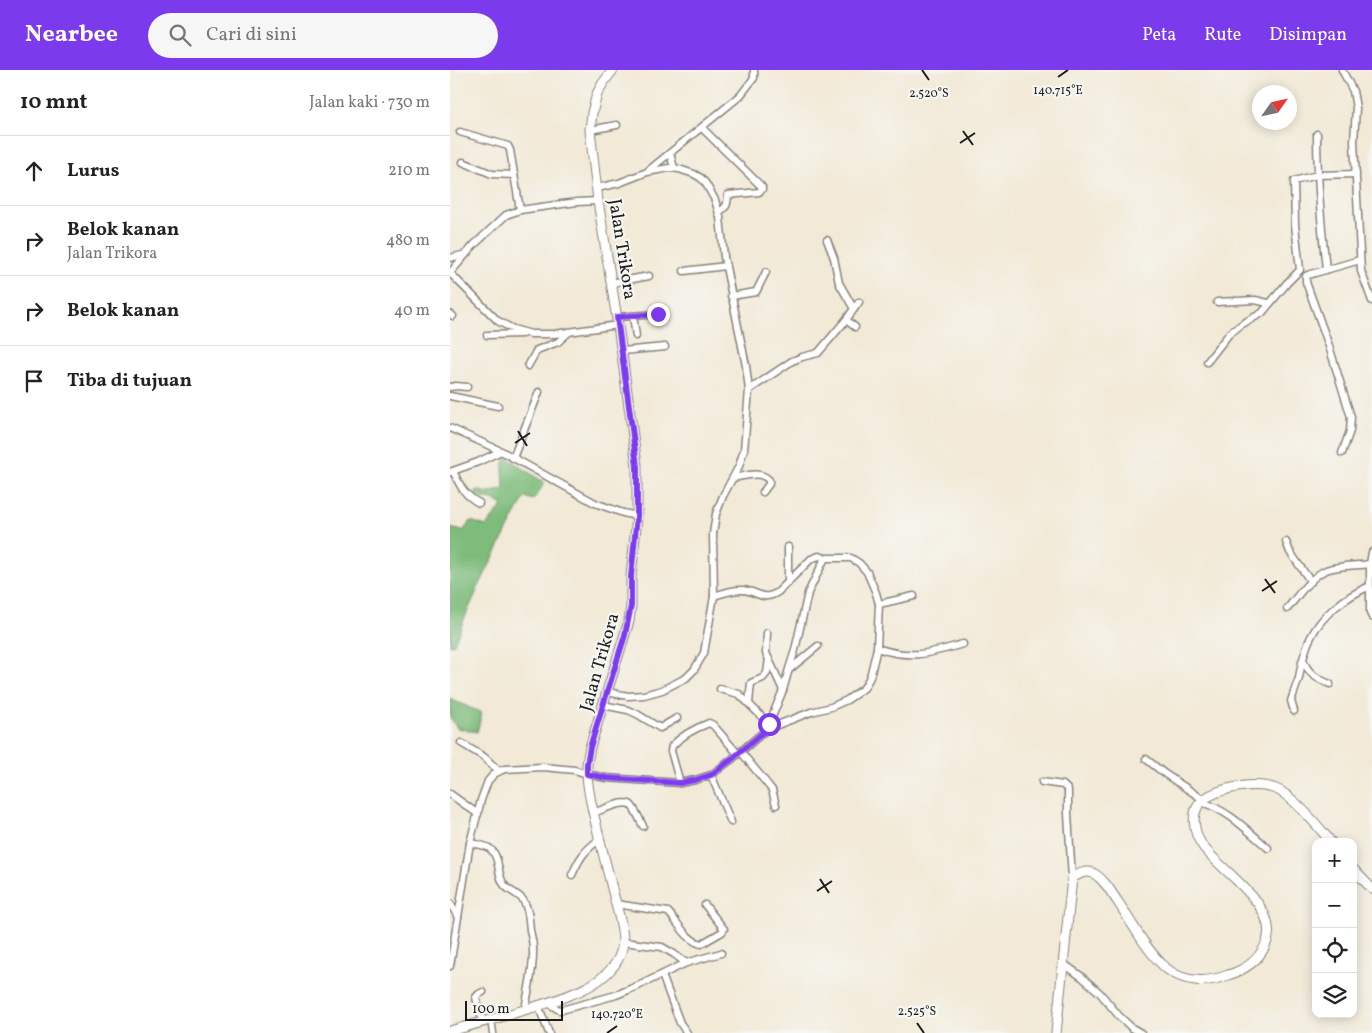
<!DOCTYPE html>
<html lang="id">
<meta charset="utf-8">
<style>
body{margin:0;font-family:Vollkorn,serif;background:#f6f6f6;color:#222}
.controls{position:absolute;right:15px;bottom:15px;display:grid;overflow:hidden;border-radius:10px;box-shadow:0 2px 12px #0003}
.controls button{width:45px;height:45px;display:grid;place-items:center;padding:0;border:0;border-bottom:1px solid #e0e0e0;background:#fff;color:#222;font:25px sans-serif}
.compass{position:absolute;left:802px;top:15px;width:45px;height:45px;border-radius:50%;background:#fff;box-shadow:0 2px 12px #0003;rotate:56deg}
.scale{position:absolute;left:15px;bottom:12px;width:98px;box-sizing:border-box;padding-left:5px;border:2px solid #1c1c1c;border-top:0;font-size:14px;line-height:18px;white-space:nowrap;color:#1c1c1c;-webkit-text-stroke:4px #f6f6f2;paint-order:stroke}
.stop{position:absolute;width:15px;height:15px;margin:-11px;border:4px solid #7c3aed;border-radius:50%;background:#fff}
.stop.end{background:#7c3aed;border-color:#fff;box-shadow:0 1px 5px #0008}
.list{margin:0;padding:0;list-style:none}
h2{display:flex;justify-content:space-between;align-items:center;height:65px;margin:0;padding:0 20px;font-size:21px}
h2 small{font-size:16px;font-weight:400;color:#767676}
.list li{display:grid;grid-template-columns:32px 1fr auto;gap:15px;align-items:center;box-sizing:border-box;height:70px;padding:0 20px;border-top:1px solid #e0e0e0}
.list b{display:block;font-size:19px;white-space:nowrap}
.list p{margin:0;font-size:16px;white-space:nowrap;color:#767676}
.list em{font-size:16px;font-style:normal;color:#767676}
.icon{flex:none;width:28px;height:28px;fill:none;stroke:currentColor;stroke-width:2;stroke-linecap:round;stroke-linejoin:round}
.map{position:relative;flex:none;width:922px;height:963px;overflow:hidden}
header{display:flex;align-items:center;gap:30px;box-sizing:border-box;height:70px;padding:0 25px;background:#7c3aed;color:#fff}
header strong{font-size:24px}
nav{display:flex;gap:28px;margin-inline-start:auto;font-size:18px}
.search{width:350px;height:45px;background:#f6f6f6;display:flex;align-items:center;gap:12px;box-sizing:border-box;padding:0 18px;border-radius:28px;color:#767676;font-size:19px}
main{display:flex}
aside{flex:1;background:#fff}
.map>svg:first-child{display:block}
.forest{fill:#7ebc7c;stroke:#4d6c4c}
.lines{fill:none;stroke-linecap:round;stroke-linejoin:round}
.street-casing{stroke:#878279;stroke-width:9}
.secondary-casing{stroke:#878279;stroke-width:11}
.street{stroke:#fff;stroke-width:6}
.secondary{stroke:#fff;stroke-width:9}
.route{stroke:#7c3aed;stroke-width:6}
.ticks{fill:none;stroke:#1c1c1c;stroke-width:2}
.labels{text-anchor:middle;stroke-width:4.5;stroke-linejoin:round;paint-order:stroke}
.street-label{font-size:18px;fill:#1c1c1c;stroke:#f6f6f2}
.ticks-label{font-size:12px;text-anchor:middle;fill:#1c1c1c;stroke:#f6f6f2;stroke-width:4.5;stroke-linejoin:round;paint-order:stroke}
</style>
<header>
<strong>Nearbee</strong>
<div class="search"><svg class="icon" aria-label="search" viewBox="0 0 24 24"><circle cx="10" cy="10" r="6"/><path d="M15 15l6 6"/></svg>Cari di sini</div>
<nav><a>Peta</a><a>Rute</a><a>Disimpan</a></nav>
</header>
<main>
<aside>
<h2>10 mnt<small>Jalan kaki · 730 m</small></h2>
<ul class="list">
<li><svg class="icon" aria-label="ahead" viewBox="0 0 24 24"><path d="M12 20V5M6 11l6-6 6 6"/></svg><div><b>Lurus</b></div><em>210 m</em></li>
<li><svg class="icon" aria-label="right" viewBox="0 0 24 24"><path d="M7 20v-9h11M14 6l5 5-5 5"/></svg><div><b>Belok kanan</b><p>Jalan Trikora</p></div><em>480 m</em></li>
<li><svg class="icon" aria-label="right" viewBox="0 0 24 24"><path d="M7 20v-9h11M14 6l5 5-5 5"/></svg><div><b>Belok kanan</b></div><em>40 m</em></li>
<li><svg class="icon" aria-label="arrive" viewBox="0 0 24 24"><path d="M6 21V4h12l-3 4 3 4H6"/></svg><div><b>Tiba di tujuan</b></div></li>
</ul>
</aside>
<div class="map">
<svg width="922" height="963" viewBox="0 0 922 963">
<rect width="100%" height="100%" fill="#f6f6f2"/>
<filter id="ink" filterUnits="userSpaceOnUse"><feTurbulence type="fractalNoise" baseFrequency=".02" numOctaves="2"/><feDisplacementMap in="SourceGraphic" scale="10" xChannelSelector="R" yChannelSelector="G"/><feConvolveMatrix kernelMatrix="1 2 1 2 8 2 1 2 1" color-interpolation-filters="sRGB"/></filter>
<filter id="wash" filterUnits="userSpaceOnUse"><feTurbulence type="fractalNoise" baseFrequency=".0096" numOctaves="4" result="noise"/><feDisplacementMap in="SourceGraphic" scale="20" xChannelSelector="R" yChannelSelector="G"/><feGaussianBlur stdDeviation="1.12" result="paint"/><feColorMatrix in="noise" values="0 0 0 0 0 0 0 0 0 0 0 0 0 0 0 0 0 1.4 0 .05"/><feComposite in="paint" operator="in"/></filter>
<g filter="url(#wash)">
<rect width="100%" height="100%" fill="#f2e9d6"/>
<!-- forest -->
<g class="forest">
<path d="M 56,387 L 95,413 L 83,430 L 75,427 C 49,475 24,523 4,574 L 0,575 L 0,458 L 13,461 L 21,451 L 36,456 L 53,435 C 43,428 35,430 25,425 L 27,420 L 38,423 L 54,419 L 53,396 Z"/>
<path d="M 0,629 L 32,643 L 27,662 L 7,658 L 0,647 Z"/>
</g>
</g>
<g filter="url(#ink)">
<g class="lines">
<!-- street casing -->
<g class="street-casing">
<g id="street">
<path d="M 892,0 L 903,21 L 906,38 L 904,72 L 911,201 L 922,231"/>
<path d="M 252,58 L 312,117 L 312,119 L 309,122 L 278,125 C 277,135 278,136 269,142"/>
<path d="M 140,60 L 167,55"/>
<path d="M 10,62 L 58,76 L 60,80 L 70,140"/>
<path d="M 867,64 C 867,110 871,154 876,199"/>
<path d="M 220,83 L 224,98"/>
<path d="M 13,92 L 42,104 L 64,105"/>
<path d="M 199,100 L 290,26 L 304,8 L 304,0"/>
<path d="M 147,118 L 169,113 L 197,102 L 219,98 L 229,99 L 244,104 L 251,108 L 256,114 L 265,130 L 270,147 L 274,187 L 296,296 L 299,320 L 294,380 L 289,396 L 273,426 L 266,444 L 263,464 L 264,526 L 254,583 L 244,600 L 236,608 L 212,620 L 194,625 L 178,626 L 157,622"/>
<path d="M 377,170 L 384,188 L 389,213 L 404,239"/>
<path d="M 0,188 L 16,184"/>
<path d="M 234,201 L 276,196"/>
<path d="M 0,203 L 48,251 L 63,259 L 81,264 L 104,264 L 168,255"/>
<path d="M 0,203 L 24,175 L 56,145 L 70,140 L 127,132 L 148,131"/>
<path d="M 161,213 L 199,206"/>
<path d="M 281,226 L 306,222 L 316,202"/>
<path d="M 767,232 L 805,230 L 818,233"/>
<path d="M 0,244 L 3,246"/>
<path d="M 183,246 L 186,266"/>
<path d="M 167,247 L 208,244"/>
<path d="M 396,250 L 405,257"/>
<path d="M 37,265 L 72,264"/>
<path d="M 172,281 L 215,277"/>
<path d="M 757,292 L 779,264 L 792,254 L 812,243 L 837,213 L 850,200 L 845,155 L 844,111 L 867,105 L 906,104"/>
<path d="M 78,296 L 87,280 L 108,272 L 119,262"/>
<path d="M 0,317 L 6,316 L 17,317"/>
<path d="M 299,320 L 342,291 L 352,287 L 368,283 L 396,250 L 409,232"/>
<path d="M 0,326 L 48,336"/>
<path d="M 0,358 L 51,381 L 145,433 L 173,443 L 187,446"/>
<path d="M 892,383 L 900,361 L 901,347 L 878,273 L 856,212 L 856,206 L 858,205 L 910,190"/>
<path d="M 63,388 L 89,322"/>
<path d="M 3,401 C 10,416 14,425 29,433"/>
<path d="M 0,402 L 28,392 L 51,381"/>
<path d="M 283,408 C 295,406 310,400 319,410 L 319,414 L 313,422"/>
<path d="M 836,472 L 840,482 L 861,512"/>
<path d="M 922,482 L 920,494 L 920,543 L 922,547"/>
<path d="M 338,513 L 338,477"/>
<path d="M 429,534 L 464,526"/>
<path d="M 837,539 C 848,526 860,507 876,500 C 890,495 906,496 920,494"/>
<path d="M 317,563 L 316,583 L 333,620"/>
<path d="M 427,578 C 461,590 480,583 513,574"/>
<path d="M 340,599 L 368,576"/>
<path d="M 880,614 C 867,609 857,603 853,589 C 855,582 857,574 861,567 C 872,544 897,526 920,516"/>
<path d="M 270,619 L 289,624 L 319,654"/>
<path d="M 299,633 L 301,613 L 313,608 L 317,603 L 319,589"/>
<path d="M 153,635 L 178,640 L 187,644 L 210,658 L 227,648"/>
<path d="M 844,641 L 841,631 L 849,608 L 852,591"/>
<path d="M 317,659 L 333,620 L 339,599 L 345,580 L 358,523 L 375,488"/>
<path d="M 11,673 L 34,687 L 49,701"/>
<path d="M 291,682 L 314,710 L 322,720 L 326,735"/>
<path d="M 696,689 L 715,704 L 754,730"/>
<path d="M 261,705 L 281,752"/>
<path d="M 592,712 L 613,715 L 618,720 L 618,744 L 622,808"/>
<path d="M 230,713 L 221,681 L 222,676 C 231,666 246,658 259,653 L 263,655 L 288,684"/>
<path d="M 0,724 L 28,744"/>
<path d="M 751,732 C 778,740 797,760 818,778"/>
<path d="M 143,743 C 152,740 174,729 181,735 C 186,740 189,749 193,756"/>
<path d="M 20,773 C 26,774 34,775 39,778 C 50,785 47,803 53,813 C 57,821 68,823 73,830 C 79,839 79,850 80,860 C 81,866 83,872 83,879 C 84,899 78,920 75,940"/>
<path d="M 122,805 C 130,787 134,781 150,769"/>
<path d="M 0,833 L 8,847"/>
<path d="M 166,834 L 218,842 C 228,852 236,870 251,874 L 272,862 L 274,859 L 255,835"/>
<path d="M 173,872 L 212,877 L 224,884 L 236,893"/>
<path d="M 614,894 L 632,907 L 650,923 L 669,946 L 682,958 L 691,963"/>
<path d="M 0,896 L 20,773 L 31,730 L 38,711 L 44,704 L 54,699 L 93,697 L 125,700 L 137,704 L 156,708 L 230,713 L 245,710 L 261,705 L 281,690 L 317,659 L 361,642 L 381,637 L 397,630 L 414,618 L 420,607 L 427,578 L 429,534 L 426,523 L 417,502 L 409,493 L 401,488 L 375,488 L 369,486 L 361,489 L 328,522 C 312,532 308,521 293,520 C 283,519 273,523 264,526"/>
<path d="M 212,905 L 230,953 L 237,963"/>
<path d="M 98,933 L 109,940 L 115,939 L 166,925 L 190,915 L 236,893 L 271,883"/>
<path d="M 88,935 L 99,963"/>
<path d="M 41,950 L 43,963"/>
<path d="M 33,952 L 27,932 L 26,927 L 29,924 L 33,922"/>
</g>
</g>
<!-- secondary casing -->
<g class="secondary-casing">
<g id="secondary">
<path d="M 903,799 L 922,819"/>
<path d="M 0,961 C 27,954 54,946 81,938 C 113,928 171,913 173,871 C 173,857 168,843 165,830 C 160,810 155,790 150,771 C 145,749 136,718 137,696 C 137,690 139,683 140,677 L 179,551 L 181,536 L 181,507 L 187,446 L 187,396 L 168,255 L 148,131 L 140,60 L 142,43 L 147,24 L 153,13 L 163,0"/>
<path d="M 606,963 L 622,808 C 629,804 635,800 643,803 C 654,809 661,822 668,832 C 682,853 697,882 717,899 C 735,913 758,913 778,905 C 795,900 811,889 817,871 C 829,835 769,800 752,775 C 744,763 740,743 751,732 C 767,717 810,710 830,721 C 847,731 868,756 881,772"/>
</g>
</g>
<!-- street -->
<use href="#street" class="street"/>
<!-- secondary -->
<use href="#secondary" class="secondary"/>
</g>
</g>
<g class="lines" filter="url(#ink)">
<!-- route -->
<path class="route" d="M 208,244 L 167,247 L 187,396 L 187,446 L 181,507 L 181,536 L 175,565 L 140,677 L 137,694 L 137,704 L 156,708 L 230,713 L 245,710 L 261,705 L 281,690 L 317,659 L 319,654"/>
</g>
<!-- ticks -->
<path class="ticks" d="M 472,0 L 479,10M 608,7 L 618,0M 513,61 L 523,75M 510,73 L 525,63M 68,361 L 77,376M 65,373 L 80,363M 815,509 L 825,523M 812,521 L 827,511M 370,809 L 379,823M 367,821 L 382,811M 467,953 L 474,963M 157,963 L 167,956"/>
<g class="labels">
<!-- street labels -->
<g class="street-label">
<text transform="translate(173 179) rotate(81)" y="6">Jalan Trikora</text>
<text transform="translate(149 592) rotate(-74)" y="6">Jalan Trikora</text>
</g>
</g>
<g class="ticks-label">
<text x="608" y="24">140.715°E</text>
<text x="479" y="27">2.520°S</text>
<text x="467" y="945">2.525°S</text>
<text x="167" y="948">140.720°E</text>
</g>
</svg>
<div class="controls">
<button>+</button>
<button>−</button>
<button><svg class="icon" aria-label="locate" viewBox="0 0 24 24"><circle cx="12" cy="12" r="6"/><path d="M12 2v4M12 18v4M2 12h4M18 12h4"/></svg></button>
<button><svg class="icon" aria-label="layers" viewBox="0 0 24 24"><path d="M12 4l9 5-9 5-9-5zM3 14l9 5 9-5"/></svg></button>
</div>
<svg class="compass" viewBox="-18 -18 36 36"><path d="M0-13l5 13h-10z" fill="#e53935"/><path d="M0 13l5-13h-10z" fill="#767676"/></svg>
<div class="scale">100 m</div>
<div class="stop" style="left:319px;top:654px"></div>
<div class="stop end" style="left:208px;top:244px"></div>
</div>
</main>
